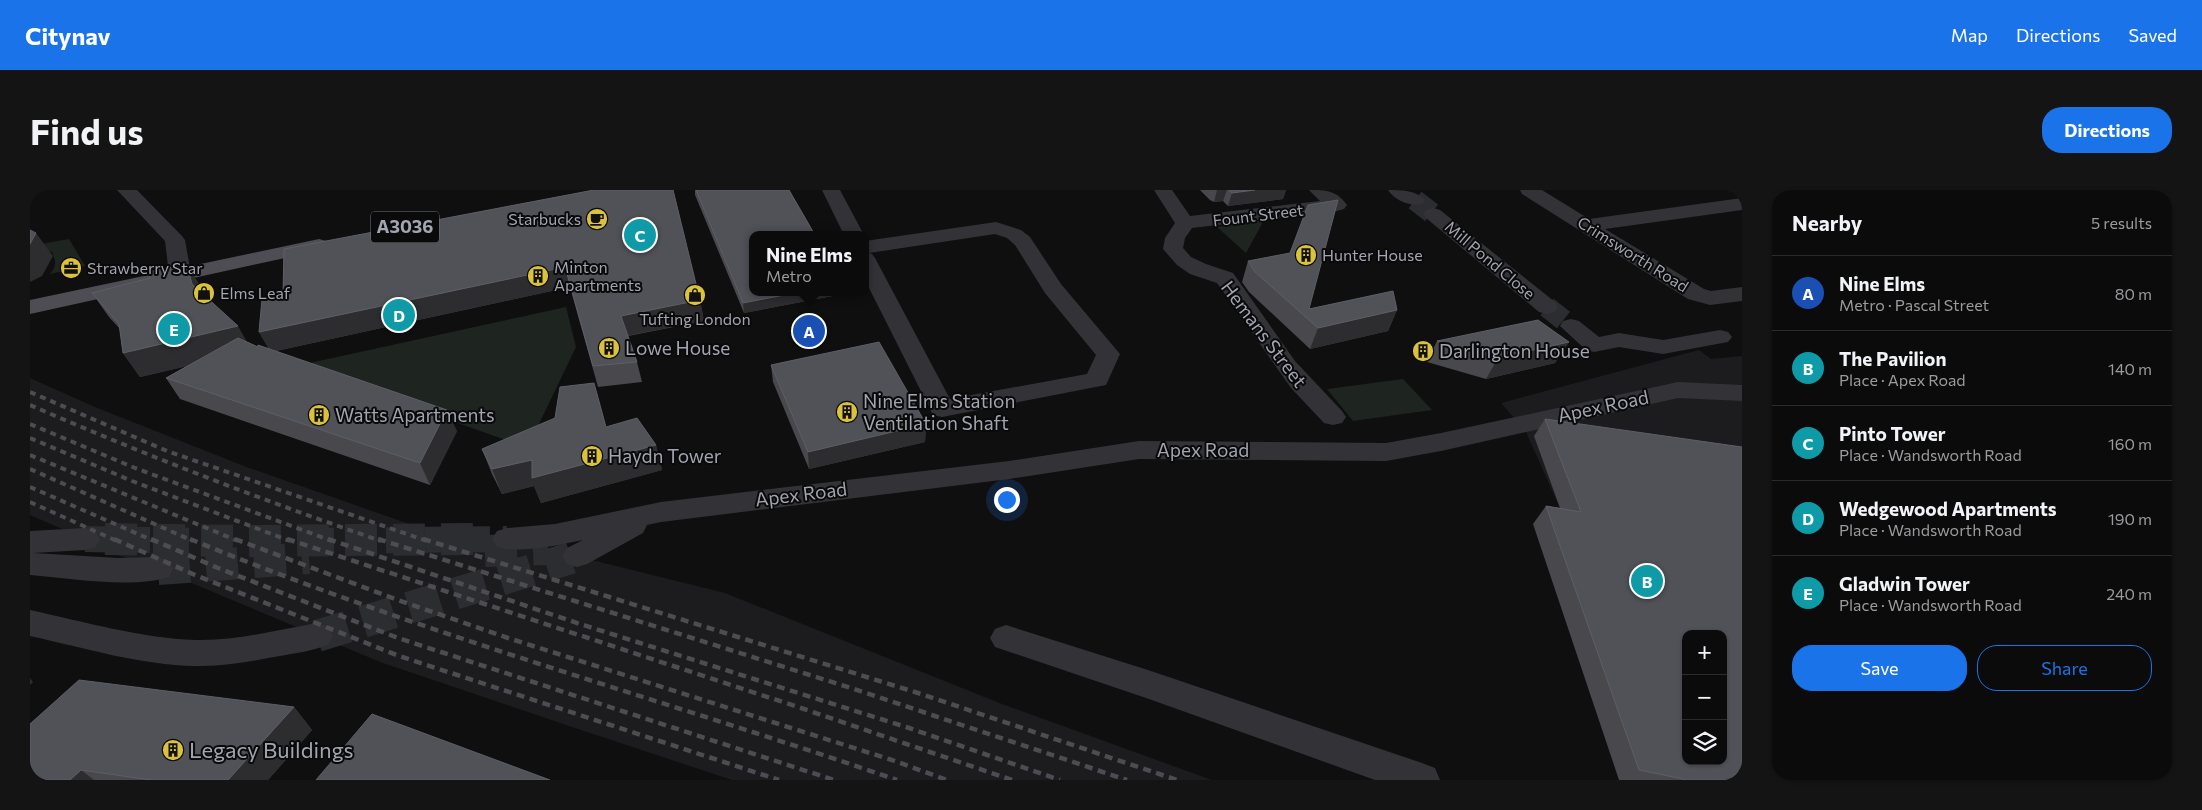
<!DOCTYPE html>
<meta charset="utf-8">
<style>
body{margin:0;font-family:Commissioner,sans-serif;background:#141415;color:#f1f3f6}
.controls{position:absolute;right:15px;bottom:15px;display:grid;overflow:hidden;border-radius:10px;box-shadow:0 1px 4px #0004}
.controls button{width:45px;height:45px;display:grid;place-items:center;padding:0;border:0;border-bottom:1px solid #2b2b2d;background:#0b0b0c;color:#f1f3f6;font:25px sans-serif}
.you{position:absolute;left:976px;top:309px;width:18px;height:18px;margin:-12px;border:4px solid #fff;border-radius:50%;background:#1a73e8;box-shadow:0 0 0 8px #1a73e833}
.badge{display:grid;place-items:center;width:32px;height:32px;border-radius:50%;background:#1a73e8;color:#fff;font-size:16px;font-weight:700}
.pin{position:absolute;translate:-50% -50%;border:2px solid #fff;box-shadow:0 1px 5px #0006}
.popup{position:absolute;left:719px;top:41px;width:120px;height:65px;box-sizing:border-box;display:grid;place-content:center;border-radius:10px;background:#0b0b0c;filter:drop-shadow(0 1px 4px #0005);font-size:16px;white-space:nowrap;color:#9a9b9d}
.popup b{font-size:19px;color:#f1f3f6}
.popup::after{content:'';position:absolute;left:50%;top:100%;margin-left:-10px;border:10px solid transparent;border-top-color:#0b0b0c}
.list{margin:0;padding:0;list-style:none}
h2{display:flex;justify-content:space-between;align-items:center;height:65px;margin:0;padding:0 20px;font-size:21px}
h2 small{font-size:16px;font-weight:400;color:#9a9b9d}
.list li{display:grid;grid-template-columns:32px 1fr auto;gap:15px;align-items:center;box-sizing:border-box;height:75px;padding:0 20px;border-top:1px solid #2b2b2d}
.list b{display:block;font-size:19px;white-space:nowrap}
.list p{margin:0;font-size:16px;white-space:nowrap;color:#9a9b9d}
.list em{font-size:16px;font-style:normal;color:#9a9b9d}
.actions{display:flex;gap:10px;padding:15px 20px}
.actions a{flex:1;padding:11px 0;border:1px solid #1a73e8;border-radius:20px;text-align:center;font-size:18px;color:#1a73e8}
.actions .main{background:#1a73e8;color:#fff}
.icon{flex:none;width:28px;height:28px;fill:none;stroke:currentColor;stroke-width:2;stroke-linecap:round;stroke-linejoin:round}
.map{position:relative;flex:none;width:1712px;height:590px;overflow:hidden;border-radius:20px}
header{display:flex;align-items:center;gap:30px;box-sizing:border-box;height:70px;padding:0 25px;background:#1a73e8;color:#fff}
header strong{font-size:24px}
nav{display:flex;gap:28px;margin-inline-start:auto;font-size:18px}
.intro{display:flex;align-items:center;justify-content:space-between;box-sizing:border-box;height:120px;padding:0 30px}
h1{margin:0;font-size:35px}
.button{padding:12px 22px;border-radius:20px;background:#1a73e8;color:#fff;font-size:18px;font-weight:700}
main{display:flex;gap:30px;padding:0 30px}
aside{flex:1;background:#0b0b0c;border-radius:20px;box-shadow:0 1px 4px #0004}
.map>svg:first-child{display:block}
.built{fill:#1c1b1d;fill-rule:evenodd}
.green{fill:#1e2420}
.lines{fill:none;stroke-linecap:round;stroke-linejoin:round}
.minor-tunnel-far2{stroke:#2c2d30;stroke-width:21;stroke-dasharray:21 11;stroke-linecap:butt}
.minor-tunnel-far1{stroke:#2c2d30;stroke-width:26;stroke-dasharray:26 13;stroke-linecap:butt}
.minor-tunnel{stroke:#2c2d30;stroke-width:32;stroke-dasharray:32 16;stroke-linecap:butt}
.minor{fill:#333337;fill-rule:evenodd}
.major{fill:#4d4d53;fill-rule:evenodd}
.rail-far1{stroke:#4c4c52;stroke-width:4;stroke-dasharray:6 5;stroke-linecap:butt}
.rail{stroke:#4c4c52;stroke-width:4.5;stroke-dasharray:8 5.5;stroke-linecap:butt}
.wall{fill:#48484d}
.shaded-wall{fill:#2d2d30}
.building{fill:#515258;stroke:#5e5f66;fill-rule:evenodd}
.labels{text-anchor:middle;stroke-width:4;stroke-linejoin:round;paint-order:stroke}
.far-street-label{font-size:16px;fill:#a2a4b0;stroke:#0a0a0b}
.far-poi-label{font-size:16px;fill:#a2a4b0;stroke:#0a0a0b;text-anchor:start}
.shield{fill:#0a0a0b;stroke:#74767e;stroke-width:1}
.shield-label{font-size:18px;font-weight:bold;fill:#a2a4b0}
.street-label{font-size:19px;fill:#a2a4b0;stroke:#0a0a0b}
.poi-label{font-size:19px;fill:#a2a4b0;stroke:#0a0a0b;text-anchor:start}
.near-poi-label{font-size:22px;fill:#a2a4b0;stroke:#0a0a0b;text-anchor:start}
</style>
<header>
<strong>Citynav</strong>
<nav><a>Map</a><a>Directions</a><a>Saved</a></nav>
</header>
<div class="intro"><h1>Find us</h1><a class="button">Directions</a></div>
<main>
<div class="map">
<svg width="1712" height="590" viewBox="0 0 1712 590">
<rect width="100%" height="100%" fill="#0f0f10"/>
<!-- built -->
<g class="built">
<path d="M 1669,160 L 1681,169 L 1712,166 L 1712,590 L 1651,590 L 1496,242 L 1471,213 ZM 1656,444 L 1693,444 L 1693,571 L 1656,571 Z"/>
<path d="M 0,188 L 65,217 L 214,276 L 402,342 L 477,349 L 695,403 L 972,514 L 1182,590 L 702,590 L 539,536 L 350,472 L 128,379 L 76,361 L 55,349 L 0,325 Z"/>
</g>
<!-- green -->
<g class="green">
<path d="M 1234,30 L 1216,63 L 1187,37 Z"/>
<path d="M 39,49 L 55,76 L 20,84 C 27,76 26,72 22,62 L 0,56 Z"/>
<path d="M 536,117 L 546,157 L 509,234 L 503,256 L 493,256 L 266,176 Z"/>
<path d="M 1373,189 L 1402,220 L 1323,231 L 1297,199 Z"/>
</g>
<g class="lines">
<!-- minor-tunnel-far2 -->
<g class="minor-tunnel-far2">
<path d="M 1385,10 L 1403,24"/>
<path d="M 1517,117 L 1541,136"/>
</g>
<!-- minor-tunnel-far1 -->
<g class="minor-tunnel-far1">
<path d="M 55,349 L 174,351"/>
<path d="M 278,351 L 477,349"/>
</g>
<!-- minor-tunnel -->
<g class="minor-tunnel">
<path d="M 75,349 L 213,351 L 443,349"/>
<path d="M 455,361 L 518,359"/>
<path d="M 128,379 L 279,368"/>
<path d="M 287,446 L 541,368"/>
</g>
<!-- minor -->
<g class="minor">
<path d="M 87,0 L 107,0 L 152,46 L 155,50 L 161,84 L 158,89 L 150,90 L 142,89 L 139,84 L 135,51 Z"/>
<path d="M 792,0 L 810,0 L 834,45 L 814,45 Z"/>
<path d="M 1124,0 L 1142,0 L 1160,26 L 1290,11 L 1279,0 C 1296,0 1306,0 1317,15 L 1314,19 L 1307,21 L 1162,38 L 1155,48 L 1153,58 L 1161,67 L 1176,74 L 1203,83 L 1265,171 L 1312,221 L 1316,227 L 1312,233 L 1303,235 L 1294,233 L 1261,198 L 1187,93 L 1160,84 L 1147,75 L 1133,59 L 1135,48 L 1145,33 Z"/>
<path d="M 1358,0 C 1371,0 1386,0 1395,10 L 1392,14 C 1380,17 1364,10 1358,0 Z"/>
<path d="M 1490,0 L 1512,0 L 1559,29 L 1712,8 L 1712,20 L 1575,39 L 1674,99 L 1681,101 L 1712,97 L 1712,111 L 1680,115 L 1658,109 L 1492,4 Z"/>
<path d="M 1403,18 L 1410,20 L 1525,112 L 1528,117 L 1525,122 L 1517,124 L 1509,122 L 1396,28 L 1393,24 L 1396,20 Z"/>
<path d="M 966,32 L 991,40 L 1000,47 L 1031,94 L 1090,164 L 1076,195 L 912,227 L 903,225 L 835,90 L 835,51 ZM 965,44 L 977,48 L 985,55 L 1015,103 L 1066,165 L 1057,184 L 920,209 L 845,68 L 842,64 L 839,63 Z"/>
<path d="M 1541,129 L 1549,131 L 1569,147 L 1589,143 L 1633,150 L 1690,140 L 1698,142 L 1702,147 L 1698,152 L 1633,164 L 1589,157 L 1564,162 L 1556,160 L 1530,136 L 1533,131 Z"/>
<path d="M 1648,192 L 1712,195 L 1712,211 L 1648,208 L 1411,261 L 1356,271 L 1109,269 L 979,289 L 631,332 L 617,335 L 613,343 L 557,374 L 547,377 L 537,374 L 532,366 L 537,358 L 553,350 C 528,355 491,364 467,357 L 462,349 L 467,341 L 477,338 L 525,334 L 631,312 L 979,271 L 1109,251 L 1356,253 L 1411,243 Z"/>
<path d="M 55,338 L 65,341 L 70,349 L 65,357 L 55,360 L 3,363 L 88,368 L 128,367 L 139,371 L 143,379 L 139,387 C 102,399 39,388 0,385 L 0,341 Z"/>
<path d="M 0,420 C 55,432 110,448 166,450 C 206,451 247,440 287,433 L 298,437 L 303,446 L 298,455 C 282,461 266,463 250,466 C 222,471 194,477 166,476 C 110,475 55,458 0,446 Z"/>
<path d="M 976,435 L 1121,481 L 1392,573 L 1405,578 L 1410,590 L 1345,590 L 1119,509 L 965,457 L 960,448 L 965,439 Z"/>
</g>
<!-- major -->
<path class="major" d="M 289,49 L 296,51 L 299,55 L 296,59 L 0,124 L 0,110 Z"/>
<!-- rail-far1 -->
<g class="rail-far1">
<path d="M 0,202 L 137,261 L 397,351"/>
<path d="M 0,215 C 115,265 232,310 351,351"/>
<path d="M 0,234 L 105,278 L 302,351"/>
<path d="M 0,248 L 102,291 L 260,351"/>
<path d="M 0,265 L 208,351"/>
<path d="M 0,279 L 163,351"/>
<path d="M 0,297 L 124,351"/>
<path d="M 0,312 L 87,351"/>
</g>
<!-- rail -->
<g class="rail">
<path d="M 84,349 L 165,385 L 369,466 L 749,590"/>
<path d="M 121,349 L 188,378 L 368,448 L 804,590"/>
<path d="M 160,349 C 391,444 632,509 867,590"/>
<path d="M 205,349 L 365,409 L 478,448 L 862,570 L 917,590"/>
<path d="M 257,349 L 771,518 L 982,590"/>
<path d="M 298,349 L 550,434 L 876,537 L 1030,590"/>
<path d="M 348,349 L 821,498 L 1097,590"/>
<path d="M 393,349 L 888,503 L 1147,590"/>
</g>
</g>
<!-- wall -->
<g class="wall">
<path d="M 665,0 L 759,0 L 723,102 L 813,102 L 813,104 L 714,123 L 665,5 Z"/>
<path d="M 1170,0 L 1256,0 L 1253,9 L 1198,16 L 1193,11 L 1184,12 L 1180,10 Z"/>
<path d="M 254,59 L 670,110 L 674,131 L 598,146 L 607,172 L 612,192 L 568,197 L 540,97 L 246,161 L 427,241 L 400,295 L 150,209 L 136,188 L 157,176 L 110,187 L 93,163 L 90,139 L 79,127 L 62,103 L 171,97 L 172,103 L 217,152 L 228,157 L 239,159 L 229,142 L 253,104 Z"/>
<path d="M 1218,71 L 1279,119 L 1367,120 L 1358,141 L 1280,159 L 1219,102 L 1212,92 Z"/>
<path d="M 1407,151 L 1539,152 L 1525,173 L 1456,189 L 1397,172 Z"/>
<path d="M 741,175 L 896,234 L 895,252 L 779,279 L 743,192 Z"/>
<path d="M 1515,229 L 1712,590 L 1589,590 L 1503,334 L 1516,316 L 1530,318 L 1504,246 Z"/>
<path d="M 626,255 L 632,280 L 511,313 L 504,296 L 472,304 L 462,284 L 452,259 Z"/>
<path d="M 264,517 L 282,540 L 238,590 L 0,590 Z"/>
</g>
<!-- shaded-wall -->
<g class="shaded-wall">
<path d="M 1187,0 L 1197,0 L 1193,11 L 1184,12 Z"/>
<path d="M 1225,0 L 1256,0 L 1253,9 L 1198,16 L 1202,3 Z"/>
<path d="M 6,43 L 23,66 L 12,86 L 0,92 L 0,54 Z"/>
<path d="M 157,74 L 171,97 L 176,117 L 162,94 Z"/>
<path d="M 535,77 L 540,97 L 241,162 L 229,142 Z"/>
<path d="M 770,102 L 813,102 L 813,104 L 714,123 L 713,113 Z"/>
<path d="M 670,110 L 674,131 L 595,146 L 591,126 Z"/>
<path d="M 1367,120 L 1358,141 L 1280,159 L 1288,138 Z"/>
<path d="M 208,136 L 222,161 L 110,187 L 93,163 Z"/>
<path d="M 1539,152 L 1525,173 L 1456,189 L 1468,168 Z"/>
<path d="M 417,220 L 427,241 L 400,295 L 390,273 Z"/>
<path d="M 896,234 L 895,252 L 779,279 L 778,262 Z"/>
<path d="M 626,255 L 632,280 L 511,313 L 504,296 L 472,304 L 462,279 L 502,270 Z"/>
<path d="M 0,488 L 3,492 L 0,495 Z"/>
<path d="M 264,517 L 282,540 L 238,590 L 198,590 Z"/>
<path d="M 51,580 L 64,590 L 40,590 Z"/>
</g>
<!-- building -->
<g class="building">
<path d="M 564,0 L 643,0 L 670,110 L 591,126 L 607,172 L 563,176 L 535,77 L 229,142 L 232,109 L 253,104 L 254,59 Z"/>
<path d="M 666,0 L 759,0 L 785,45 L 723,45 L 723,102 L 770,102 L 713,113 Z"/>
<path d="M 1199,0 L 1225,0 L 1202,3 Z"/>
<path d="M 1308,10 L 1279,119 L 1363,101 L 1367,120 L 1288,138 L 1225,82 L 1218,71 L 1260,63 L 1278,15 Z"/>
<path d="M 0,40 L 6,43 L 0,54 Z"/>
<path d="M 157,74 L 162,94 L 208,136 L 93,163 L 89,134 L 62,103 L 120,88 L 117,82 Z"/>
<path d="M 1508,130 L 1539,152 L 1468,168 L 1407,151 Z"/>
<path d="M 208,148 L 228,157 L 228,155 L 417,220 L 390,273 L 136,188 Z"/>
<path d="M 849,152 L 896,234 L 778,262 L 741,175 Z"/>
<path d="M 564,193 L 576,237 L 607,228 L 626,255 L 502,288 L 502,270 L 462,279 L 452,259 L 525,228 L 530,197 Z"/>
<path d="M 1515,229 L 1712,257 L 1712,590 L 1654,590 L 1653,589 L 1609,580 L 1516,316 L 1551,322 ZM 1656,444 L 1693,444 L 1693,571 L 1656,571 Z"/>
<path d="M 49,490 L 264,517 L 198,590 L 121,590 L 51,580 L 40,590 L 0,590 L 0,534 Z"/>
<path d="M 342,524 L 520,590 L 286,590 Z"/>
</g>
<!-- icons -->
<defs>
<g id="cafe-disc" transform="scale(1.125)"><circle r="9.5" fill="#dbc23c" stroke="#0a0a0b"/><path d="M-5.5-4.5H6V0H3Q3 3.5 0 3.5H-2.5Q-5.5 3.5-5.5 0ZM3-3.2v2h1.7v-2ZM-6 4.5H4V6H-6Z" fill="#111"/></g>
<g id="building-disc" transform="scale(1.125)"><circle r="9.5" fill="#dbc23c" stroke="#0a0a0b"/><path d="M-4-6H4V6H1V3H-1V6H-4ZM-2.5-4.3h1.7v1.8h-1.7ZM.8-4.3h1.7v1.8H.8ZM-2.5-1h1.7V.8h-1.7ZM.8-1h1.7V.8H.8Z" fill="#111"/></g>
<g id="office-disc" transform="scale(1.125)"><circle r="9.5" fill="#dbc23c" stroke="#0a0a0b"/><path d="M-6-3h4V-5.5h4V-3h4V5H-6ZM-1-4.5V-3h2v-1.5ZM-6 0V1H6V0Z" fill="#111"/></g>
<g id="shop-disc" transform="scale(1.125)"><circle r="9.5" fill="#dbc23c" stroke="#0a0a0b"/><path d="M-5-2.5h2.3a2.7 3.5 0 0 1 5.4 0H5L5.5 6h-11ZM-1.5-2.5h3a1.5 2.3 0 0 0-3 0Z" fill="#111"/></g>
</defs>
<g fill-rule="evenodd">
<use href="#cafe-disc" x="567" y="29"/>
<use href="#building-disc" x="1276" y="65"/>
<use href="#office-disc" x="41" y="78"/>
<use href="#building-disc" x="508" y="86"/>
<use href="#shop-disc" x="174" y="103"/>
<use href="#shop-disc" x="665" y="105"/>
<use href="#building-disc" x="579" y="158"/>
<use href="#building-disc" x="1393" y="161"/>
<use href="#building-disc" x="817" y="222"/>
<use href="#building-disc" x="289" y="225"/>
<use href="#building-disc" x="562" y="266"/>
<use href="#building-disc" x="143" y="560"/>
</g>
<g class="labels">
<!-- far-street labels -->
<g class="far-street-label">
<text transform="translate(1228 25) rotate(-7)" y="6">Fount Street</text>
<text transform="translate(1603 64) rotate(32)" y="6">Crimsworth Road</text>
<text transform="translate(1460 70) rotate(40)" y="6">Mill Pond Close</text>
</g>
<!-- far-poi labels -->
<g class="far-poi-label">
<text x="551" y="35" text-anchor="end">Starbucks</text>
<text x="1292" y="71">Hunter House</text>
<text x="524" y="83">Minton<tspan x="524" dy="18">Apartments</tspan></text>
<text x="57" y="84">Strawberry Star</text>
<text x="190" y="109">Elms Leaf</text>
<text x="665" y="135" text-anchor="middle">Tufting London</text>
</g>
<!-- shield labels -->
<rect class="shield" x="341" y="21.5" width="68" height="31" rx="4"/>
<g class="shield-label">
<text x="375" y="43">A3036</text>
</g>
<!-- street labels -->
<g class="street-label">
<text transform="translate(1234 144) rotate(53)" y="7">Hemans Street</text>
<text transform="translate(1573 216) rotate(-12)" y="7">Apex Road</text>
<text x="1173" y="267">Apex Road</text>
<text transform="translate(771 304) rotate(-7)" y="7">Apex Road</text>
</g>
<!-- poi labels -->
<g class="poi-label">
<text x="595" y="165">Lowe House</text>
<text x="1409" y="168">Darlington House</text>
<text x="833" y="218">Nine Elms Station<tspan x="833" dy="22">Ventilation Shaft</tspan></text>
<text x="305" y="232">Watts Apartments</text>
<text x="578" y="273">Haydn Tower</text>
</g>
<!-- near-poi labels -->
<g class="near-poi-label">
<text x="159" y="568">Legacy Buildings</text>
</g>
</g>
</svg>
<div class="controls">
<button>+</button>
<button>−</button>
<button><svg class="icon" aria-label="layers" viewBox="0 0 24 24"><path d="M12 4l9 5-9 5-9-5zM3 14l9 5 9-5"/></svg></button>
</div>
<div class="you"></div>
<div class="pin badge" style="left:779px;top:141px;background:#1a4fb4">A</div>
<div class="popup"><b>Nine Elms</b>Metro</div>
<div class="pin badge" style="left:1617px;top:391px;background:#0f9aa8">B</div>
<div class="pin badge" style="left:610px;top:45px;background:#0f9aa8">C</div>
<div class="pin badge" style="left:369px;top:125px;background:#0f9aa8">D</div>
<div class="pin badge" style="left:144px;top:139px;background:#0f9aa8">E</div>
</div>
<aside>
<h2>Nearby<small>5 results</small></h2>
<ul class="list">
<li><span class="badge" style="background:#1a4fb4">A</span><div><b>Nine Elms</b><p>Metro · Pascal Street</p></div><em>80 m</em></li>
<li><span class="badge" style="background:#0f9aa8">B</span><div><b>The Pavilion</b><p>Place · Apex Road</p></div><em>140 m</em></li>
<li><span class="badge" style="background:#0f9aa8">C</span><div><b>Pinto Tower</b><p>Place · Wandsworth Road</p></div><em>160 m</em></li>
<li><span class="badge" style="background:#0f9aa8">D</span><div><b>Wedgewood Apartments</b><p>Place · Wandsworth Road</p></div><em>190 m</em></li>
<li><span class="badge" style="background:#0f9aa8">E</span><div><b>Gladwin Tower</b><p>Place · Wandsworth Road</p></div><em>240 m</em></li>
</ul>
<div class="actions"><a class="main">Save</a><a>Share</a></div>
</aside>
</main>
